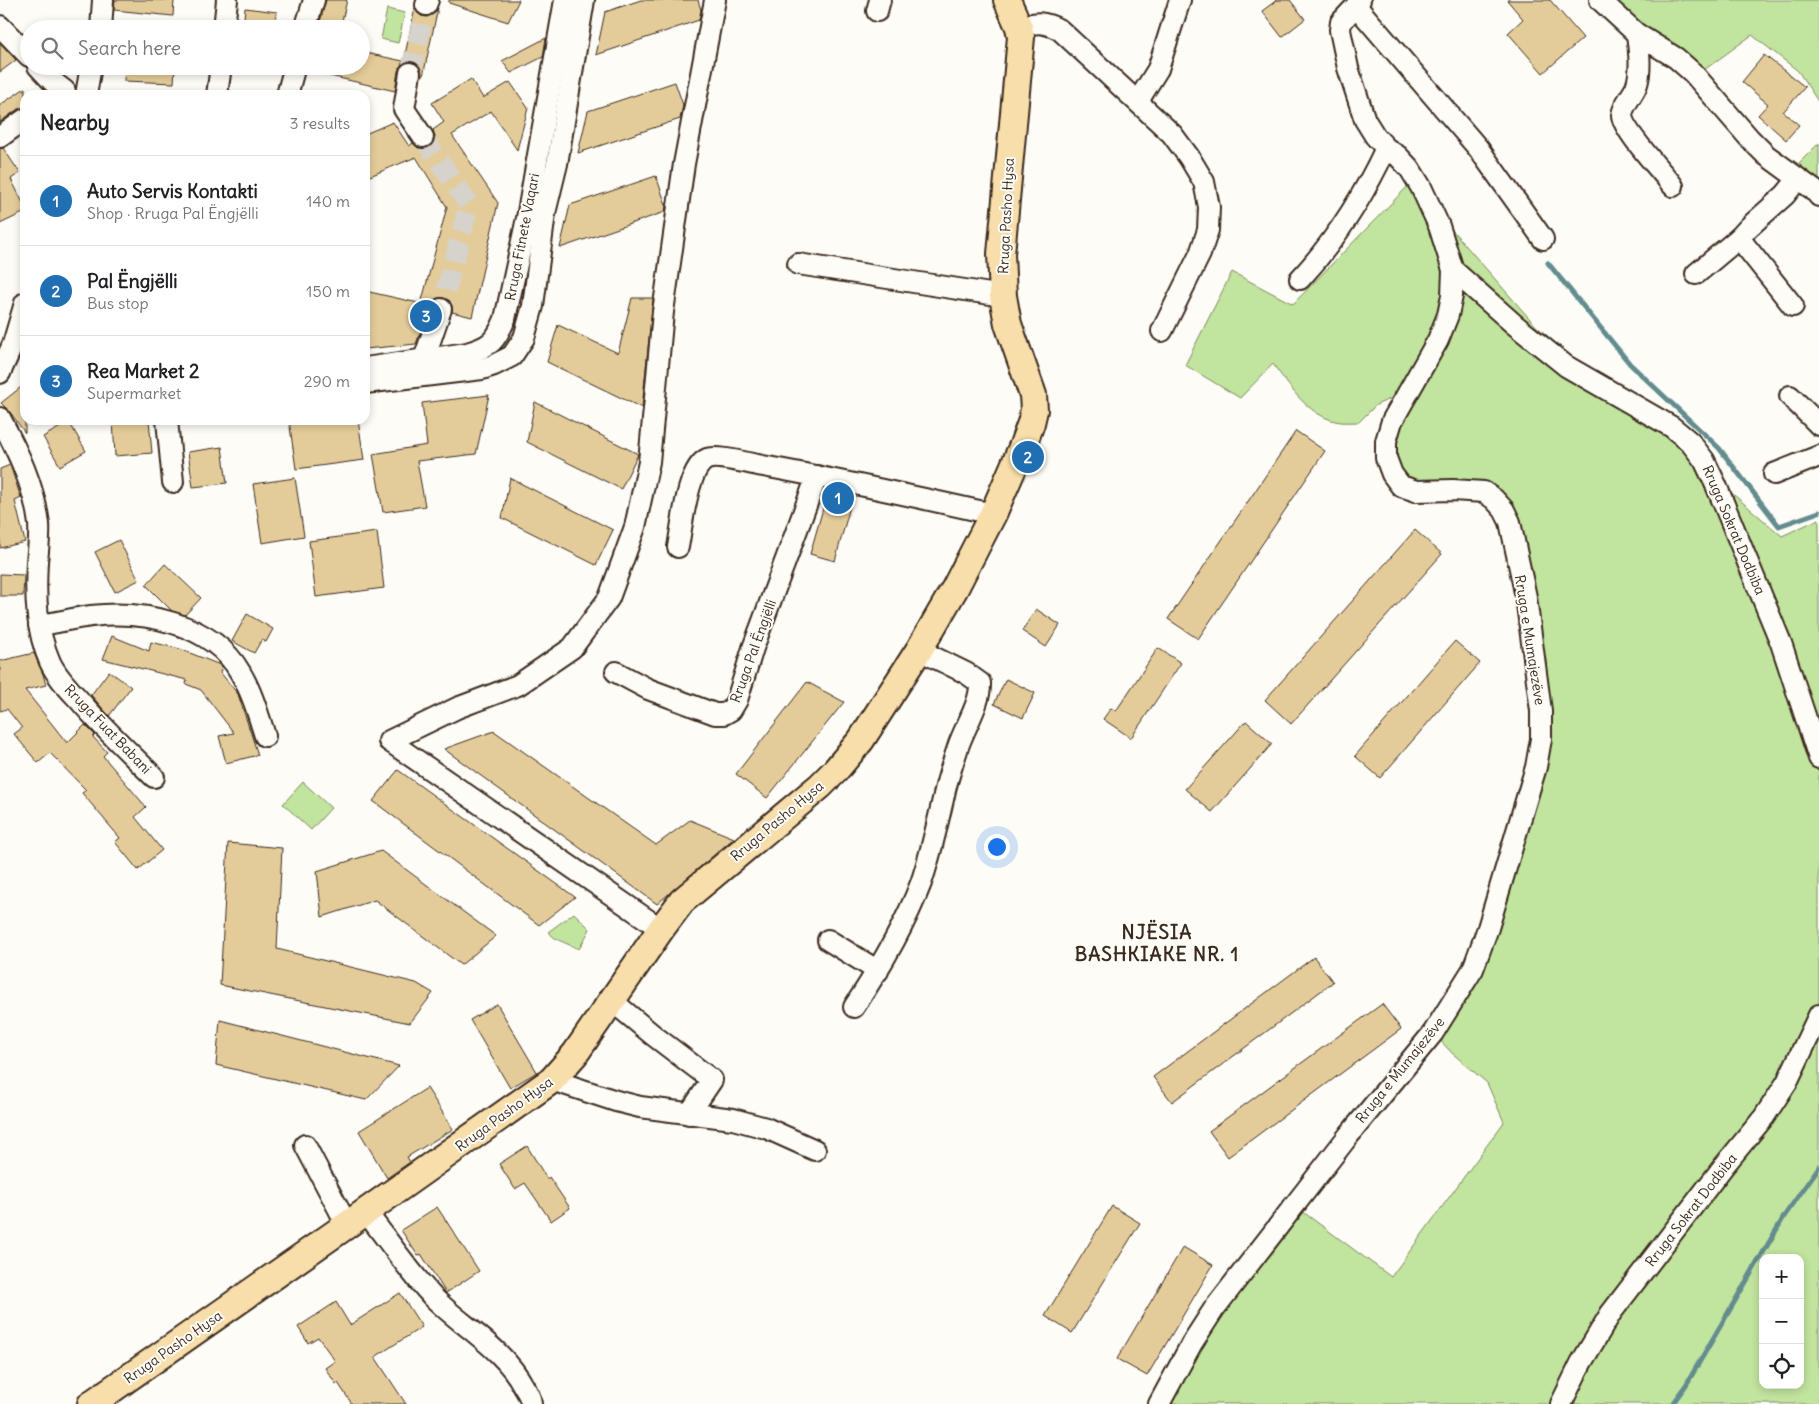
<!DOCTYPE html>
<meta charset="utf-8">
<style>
body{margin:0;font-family:Delius,sans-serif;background:#f2f2f2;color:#202124}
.controls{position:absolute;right:15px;bottom:15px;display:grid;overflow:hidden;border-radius:10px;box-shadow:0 2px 8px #0003}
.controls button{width:45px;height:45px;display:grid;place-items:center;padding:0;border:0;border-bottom:1px solid #e0e0e0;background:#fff;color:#202124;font:25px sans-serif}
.you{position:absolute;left:996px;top:846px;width:18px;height:18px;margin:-12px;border:4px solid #fff;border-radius:50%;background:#1a73e8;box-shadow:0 0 0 8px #1a73e833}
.badge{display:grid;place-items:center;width:32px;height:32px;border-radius:50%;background:#1f6fb2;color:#fff;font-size:16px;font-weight:700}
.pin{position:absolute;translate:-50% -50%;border:2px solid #fff;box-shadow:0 1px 5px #0006}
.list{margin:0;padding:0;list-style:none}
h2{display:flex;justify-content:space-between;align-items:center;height:65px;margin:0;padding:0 20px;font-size:21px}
h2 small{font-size:16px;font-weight:400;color:#757577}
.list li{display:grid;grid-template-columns:32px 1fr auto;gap:15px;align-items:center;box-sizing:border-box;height:90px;padding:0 20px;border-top:1px solid #e0e0e0}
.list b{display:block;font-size:19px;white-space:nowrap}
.list p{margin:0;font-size:16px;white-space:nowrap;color:#757577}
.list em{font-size:16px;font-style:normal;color:#757577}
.icon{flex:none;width:28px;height:28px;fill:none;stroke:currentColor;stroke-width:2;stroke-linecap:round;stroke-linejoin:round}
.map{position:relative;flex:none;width:1819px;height:1404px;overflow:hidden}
.search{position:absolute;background:#fff;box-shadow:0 2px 8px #0003;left:20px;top:20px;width:350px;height:55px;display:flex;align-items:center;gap:12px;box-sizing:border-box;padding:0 18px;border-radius:28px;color:#757577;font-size:19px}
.panel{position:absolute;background:#fff;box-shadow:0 2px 8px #0003;left:20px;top:90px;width:350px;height:335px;border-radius:15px}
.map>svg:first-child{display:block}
.green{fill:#c1e49e;stroke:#7e875e;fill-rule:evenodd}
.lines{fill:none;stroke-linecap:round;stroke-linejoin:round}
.stream{stroke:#638c8f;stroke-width:5}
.building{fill:#e4cc9a;stroke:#3b2a1e}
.minor-tunnel{stroke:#d6d2cc;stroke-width:20;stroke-dasharray:20 10;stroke-linecap:butt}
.minor-casing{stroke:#3b2a1e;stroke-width:24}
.major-casing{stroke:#3b2a1e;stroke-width:30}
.minor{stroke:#fdfcf7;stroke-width:20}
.major{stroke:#f8deab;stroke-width:26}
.labels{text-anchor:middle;stroke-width:4;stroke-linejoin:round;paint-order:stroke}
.street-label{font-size:14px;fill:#3b2a1e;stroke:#fdfcf7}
.district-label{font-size:19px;font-weight:bold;letter-spacing:1px;fill:#3b2a1e;stroke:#fdfcf7}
</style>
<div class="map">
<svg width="1819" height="1404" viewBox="0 0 1819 1404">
<rect width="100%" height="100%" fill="#fdfcf7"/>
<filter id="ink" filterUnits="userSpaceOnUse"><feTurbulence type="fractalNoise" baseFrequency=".02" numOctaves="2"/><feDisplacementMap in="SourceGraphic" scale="10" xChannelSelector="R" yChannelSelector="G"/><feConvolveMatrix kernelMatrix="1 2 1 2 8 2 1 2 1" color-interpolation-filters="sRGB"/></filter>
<g filter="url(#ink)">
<!-- green -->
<g class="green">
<path d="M 1611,0 L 1819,0 L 1819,103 L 1798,71 L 1752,35 L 1700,73 L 1672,48 Z"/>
<path d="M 387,9 L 405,13 L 398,43 L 381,39 Z"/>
<path d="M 1819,143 L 1819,186 L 1799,163 Z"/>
<path d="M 1411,183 L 1536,326 L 1782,536 L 1819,519 L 1819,1404 L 1159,1404 L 1295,1206 L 1391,1277 L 1504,1122 L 1487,1083 L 1452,1053 L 1433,1033 L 1455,1000 L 1536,767 L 1537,670 L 1495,499 L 1434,491 L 1392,474 L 1397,396 L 1376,405 L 1359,422 C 1351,422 1342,423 1335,421 C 1307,414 1289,386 1273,364 L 1240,398 L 1185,365 L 1232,272 L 1293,304 ZM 1763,1258 L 1800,1258 L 1800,1385 L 1763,1385 Z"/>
<path d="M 303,782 L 331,808 L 311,830 L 283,804 Z"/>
<path d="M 574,913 L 590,929 L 579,949 L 556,939 L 548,932 Z"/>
</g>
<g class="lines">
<!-- stream -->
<g class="stream">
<path d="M 1548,263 L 1630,364 L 1719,448 L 1779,526 L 1819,512"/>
<path d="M 1672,1404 L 1686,1385 L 1785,1215 L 1819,1167"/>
</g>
</g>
<!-- building -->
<g class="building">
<path d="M 115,0 L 174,0 L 173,16 L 114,10 Z"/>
<path d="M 326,0 L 347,0 L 340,29 L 318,29 Z"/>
<path d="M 449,0 L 519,0 L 508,22 L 449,3 Z"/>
<path d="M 641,0 L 698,0 L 701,10 L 699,20 L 596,55 L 605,12 Z"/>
<path d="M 1277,0 L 1290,0 L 1305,19 L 1282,37 L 1262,11 Z"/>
<path d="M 1507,0 L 1550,0 L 1583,38 L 1543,73 L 1508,33 L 1523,19 Z"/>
<path d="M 245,8 L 277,12 L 275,29 L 243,29 Z"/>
<path d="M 415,8 L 421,16 L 427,17 L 434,14 L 438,8 L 423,76 L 422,76 L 421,69 L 417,64 L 411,61 L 403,64 Z"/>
<path d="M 546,38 L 543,57 L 511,73 L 502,61 Z"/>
<path d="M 0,43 L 16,60 L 0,72 Z"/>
<path d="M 361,52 L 403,61 L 398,71 L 395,91 L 313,72 L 314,66 L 361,66 Z"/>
<path d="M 1764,55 L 1805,87 L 1783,112 L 1799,125 L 1786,140 L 1758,115 L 1768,104 L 1742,82 Z"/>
<path d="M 125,66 L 175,66 L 174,83 L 124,81 Z"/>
<path d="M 471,79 L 483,98 L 510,82 L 528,108 L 517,150 L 491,111 L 452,135 L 498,203 L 472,317 L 452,312 L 452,306 L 450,301 L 444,298 L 438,298 L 433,300 L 430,305 L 416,344 L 365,349 L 365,291 L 423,304 L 421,304 L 447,207 L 416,157 L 365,178 L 365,134 L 393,122 L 409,146 L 413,143 L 418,148 L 424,149 L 429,147 L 434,142 L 435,136 L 433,130 L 444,122 L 432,103 Z"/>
<path d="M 675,82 L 683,105 L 680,119 L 578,153 L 588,111 Z"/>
<path d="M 25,88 L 25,107 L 18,109 L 0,122 L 0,105 Z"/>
<path d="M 3,148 L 20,173 L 11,179 L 25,207 L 25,212 L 0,224 L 0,149 Z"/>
<path d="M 656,176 L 666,205 L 665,212 L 560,248 L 570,205 Z"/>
<path d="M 632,298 L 653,298 L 642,408 L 547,362 L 558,325 L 618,353 Z"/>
<path d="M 25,384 L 25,433 L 10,412 L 1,403 Z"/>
<path d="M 489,395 L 476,454 L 417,461 L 425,506 L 383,512 L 373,454 L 427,445 L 422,403 Z"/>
<path d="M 535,402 L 638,454 L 621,489 L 527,442 Z"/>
<path d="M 113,420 L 149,420 L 152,453 L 115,456 Z"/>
<path d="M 289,420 L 358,420 L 364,460 L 296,469 Z"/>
<path d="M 69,422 L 86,451 L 60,466 L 43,437 Z"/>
<path d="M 1296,431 L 1325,451 L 1198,639 L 1168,619 Z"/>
<path d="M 222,447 L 227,483 L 193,487 L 188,452 Z"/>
<path d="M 10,465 L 21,498 L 15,501 L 25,542 L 0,548 L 0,469 Z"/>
<path d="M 295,478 L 304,536 L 262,543 L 253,484 Z"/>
<path d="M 510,478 L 613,530 L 596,565 L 502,518 Z"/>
<path d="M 828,491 L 853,496 L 835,561 L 810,554 Z"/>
<path d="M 1415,530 L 1442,554 L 1291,724 L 1265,700 Z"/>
<path d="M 377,532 L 384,588 L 316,597 L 309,541 Z"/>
<path d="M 119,540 L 139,580 L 115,592 L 95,552 Z"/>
<path d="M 165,564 L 201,598 L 185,615 L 172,611 L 146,585 Z"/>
<path d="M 0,574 L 24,575 L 23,596 L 0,596 Z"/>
<path d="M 1036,609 L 1060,625 L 1046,647 L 1022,631 Z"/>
<path d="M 247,614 L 273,629 L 266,642 L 262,639 L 254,653 L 232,641 Z"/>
<path d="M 112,636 L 149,651 L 151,642 L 180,649 L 220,665 L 222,667 L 220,672 L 238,694 L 258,755 L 226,763 L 219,736 L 234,733 L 201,690 L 186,684 L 187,680 L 103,659 Z"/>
<path d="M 1455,641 L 1480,663 L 1380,778 L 1355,756 Z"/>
<path d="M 1158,648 L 1181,663 L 1131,738 L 1103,719 L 1111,708 L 1116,711 Z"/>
<path d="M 34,653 L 43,674 L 46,685 L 25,690 L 67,743 L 85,725 L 95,735 L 93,737 L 107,752 L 103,756 L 146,807 L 135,817 L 162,850 L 138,870 L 115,842 L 120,838 L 82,793 L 86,790 L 50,753 L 38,763 L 14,734 L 22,728 L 7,709 L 0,711 L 0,661 Z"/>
<path d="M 109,671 L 131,687 L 109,716 L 91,695 Z"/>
<path d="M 1006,679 L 1035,693 L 1023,718 L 994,704 Z"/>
<path d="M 807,682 L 844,702 L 767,798 L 736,774 Z"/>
<path d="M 1246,721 L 1272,744 L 1212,812 L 1185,789 Z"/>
<path d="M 494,731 L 656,845 L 690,820 L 734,838 L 657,904 L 444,749 Z"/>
<path d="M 398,770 L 575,897 L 539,925 L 373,801 Z"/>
<path d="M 228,843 L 282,848 L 277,949 L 416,983 L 433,993 L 410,1023 L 220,985 Z"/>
<path d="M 381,851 L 496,936 L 461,965 L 375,900 L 322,917 L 317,871 Z"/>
<path d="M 1314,957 L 1333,982 L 1172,1102 L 1153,1077 Z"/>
<path d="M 497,1004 L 537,1072 L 510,1088 L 470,1020 Z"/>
<path d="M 1382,1004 L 1401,1029 L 1228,1157 L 1209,1131 Z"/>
<path d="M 220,1020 L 399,1066 L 366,1100 L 216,1065 Z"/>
<path d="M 427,1088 L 453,1129 L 407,1157 L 410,1162 L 387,1178 L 359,1131 Z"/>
<path d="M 527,1146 L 547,1179 L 549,1177 L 570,1208 L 551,1221 L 525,1183 L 515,1189 L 499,1164 Z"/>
<path d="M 1112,1206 L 1140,1223 L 1072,1333 L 1045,1316 Z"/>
<path d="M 437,1207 L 479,1271 L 446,1293 L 421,1254 L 418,1256 L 401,1230 Z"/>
<path d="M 1183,1247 L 1213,1265 L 1147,1376 L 1117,1359 Z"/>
<path d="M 400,1293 L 422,1327 L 375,1357 L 406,1404 L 352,1404 L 338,1383 L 336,1384 L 325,1368 L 335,1361 L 318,1337 L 308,1343 L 298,1327 L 336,1302 L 350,1325 Z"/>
</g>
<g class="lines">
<!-- minor-tunnel -->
<g class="minor-tunnel">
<path d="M 410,73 L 426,5"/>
<path d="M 423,137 L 469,205 L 441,309"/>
</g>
<!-- minor casing -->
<g class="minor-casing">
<g id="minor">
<path d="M 1600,0 L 1637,34 L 1676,58 L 1693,73 L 1750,139 L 1766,155 L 1814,190 L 1819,196"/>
<path d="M 426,5 L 428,0"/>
<path d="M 1356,6 L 1478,148 L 1543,239"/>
<path d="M 877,11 L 880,0"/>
<path d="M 0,26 L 29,56"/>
<path d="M 1019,27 C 1037,22 1043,21 1060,30 L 1172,134 L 1189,157 L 1204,182 L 1209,207 L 1208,230 L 1200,254 L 1162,331"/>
<path d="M 101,29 L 103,0"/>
<path d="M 224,29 L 227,0"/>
<path d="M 305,29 L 314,0"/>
<path d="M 1637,34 C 1639,50 1642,72 1636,87 C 1632,96 1623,105 1622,115 C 1622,129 1663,173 1673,186"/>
<path d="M 38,66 L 52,81 L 65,91"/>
<path d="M 410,73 L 404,109 L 423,137"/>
<path d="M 86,95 L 91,66"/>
<path d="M 217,95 L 221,66"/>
<path d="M 287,95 L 295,66"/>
<path d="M 1138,101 L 1158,69 L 1180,0"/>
<path d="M 0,137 L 25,119"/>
<path d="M 1739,238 L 1793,306"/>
<path d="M 798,264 L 1003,296"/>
<path d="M 1453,270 L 1515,325 L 1566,366 L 1672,427 L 1690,442 L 1704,460 L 1716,485 L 1781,643 L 1819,758"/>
<path d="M 1696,274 L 1739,238 L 1749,227 L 1785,195 L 1798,179"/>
<path d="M 1300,279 C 1337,239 1363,197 1386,148"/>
<path d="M 424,359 L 441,309"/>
<path d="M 365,368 L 467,353 C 490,347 496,341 505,319 L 527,218 L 565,0"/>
<path d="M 0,373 L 13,344 L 25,303"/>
<path d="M 365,383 L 482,369 L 494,365 L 512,356 L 524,338 L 533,306 L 545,213 L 557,164 L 584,0"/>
<path d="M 1790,396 L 1819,425"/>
<path d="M 0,418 C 18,452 34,485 39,524 C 40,536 38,550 37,562 C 35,596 36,630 50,662 C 57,677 69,689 80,701 C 103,728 129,752 154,777"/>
<path d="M 167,420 L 173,482"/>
<path d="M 1774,474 L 1819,456"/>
<path d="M 678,547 C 682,527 687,468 707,459 C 717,455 751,464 763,466 C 840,480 917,497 993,514"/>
<path d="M 39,625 C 56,623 74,618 91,616 C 143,610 212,623 240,672 C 252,692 258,714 265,736"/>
<path d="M 616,672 L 648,689 L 715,714 L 724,714 L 731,710 L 737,700 L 753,648 L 817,476"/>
<path d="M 661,929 L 389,741 L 457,708 L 518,685 L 572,648 L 609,598 L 635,527 L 649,462 L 663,312 L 684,164 L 715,0"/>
<path d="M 828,940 L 878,971"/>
<path d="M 612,1001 L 653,1035 L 712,1080 L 689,1114"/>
<path d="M 854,1007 C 880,968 904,928 921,883 C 931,854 937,825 944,795 C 947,779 953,763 958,747 C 964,728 981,703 980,683 L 966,673 L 919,650"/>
<path d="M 552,1080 L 616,1101 L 640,1107 L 733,1119 L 766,1128 L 815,1150"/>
<path d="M 305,1145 L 347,1225"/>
<path d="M 366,1212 C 388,1240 408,1270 432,1296 C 462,1327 503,1347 524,1387 C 527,1392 531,1397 531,1404"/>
<path d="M 1159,1404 L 1192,1343 L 1214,1309 L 1349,1135 L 1433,1033 L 1473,969 L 1488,928 L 1536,767 L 1541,739 L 1541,711 L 1526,597 L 1510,522 L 1504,510 L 1494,499 L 1484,492 L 1453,490 L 1416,491 L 1401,486 L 1392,474 L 1386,458 L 1386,441 L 1392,421 L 1438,340 L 1448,315 L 1452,296 L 1453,270 L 1439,226 L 1421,187 L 1410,169 L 1398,156 L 1386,148 L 1375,136 L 1365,120 L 1348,68 L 1340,30 L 1341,22 L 1356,6 L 1360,0"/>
<path d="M 1561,1404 L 1581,1363 L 1611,1313 L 1723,1167 L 1764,1117 L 1787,1082 L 1819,1015"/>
</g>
</g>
<!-- major casing -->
<g class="major-casing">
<path id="major" d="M 91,1404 L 347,1225 L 552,1080 L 575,1054 L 661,929 L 682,901 L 820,786 L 835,771 L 861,740 L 919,650 L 955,588 L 993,514 L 1023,445 L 1031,423 L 1034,410 L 1033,395 L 1008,324 L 1003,296 L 1001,254 L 1021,37 L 1019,27 L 1007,0"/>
</g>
<!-- minor -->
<use href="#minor" class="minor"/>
<!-- major -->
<use href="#major" class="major"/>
</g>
</g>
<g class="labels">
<!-- street labels -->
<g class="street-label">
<text transform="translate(1006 216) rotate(-87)" y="5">Rruga Pasho Hysa</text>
<text transform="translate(522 237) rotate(-79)" y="5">Rruga Fitnete Vaqari</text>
<text transform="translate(1734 530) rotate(67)" y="5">Rruga Sokrat Dodbiba</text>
<text transform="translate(1530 640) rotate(81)" y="5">Rruga e Mumajezëve</text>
<text transform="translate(753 651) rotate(-70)" y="5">Rruga Pal Ëngjëlli</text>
<text transform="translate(108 729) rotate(46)" y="5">Rruga Fuat Babani</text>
<text transform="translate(777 821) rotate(-40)" y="5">Rruga Pasho Hysa</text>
<text transform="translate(1400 1070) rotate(-51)" y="5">Rruga e Mumajezëve</text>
<text transform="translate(504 1114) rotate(-36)" y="5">Rruga Pasho Hysa</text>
<text transform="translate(1691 1210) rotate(-52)" y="5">Rruga Sokrat Dodbiba</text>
<text transform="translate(173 1347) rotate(-35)" y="5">Rruga Pasho Hysa</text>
</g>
<!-- district labels -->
<g class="district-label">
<text x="1157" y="939">NJËSIA<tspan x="1157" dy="22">BASHKIAKE NR. 1</tspan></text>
</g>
</g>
</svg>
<div class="controls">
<button>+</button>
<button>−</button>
<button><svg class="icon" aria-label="locate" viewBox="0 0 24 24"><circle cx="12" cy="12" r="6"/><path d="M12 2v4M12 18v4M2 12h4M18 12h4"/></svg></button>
</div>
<div class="you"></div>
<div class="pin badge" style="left:838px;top:498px">1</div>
<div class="pin badge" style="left:1028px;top:457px">2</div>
<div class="pin badge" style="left:426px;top:316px">3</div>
<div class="search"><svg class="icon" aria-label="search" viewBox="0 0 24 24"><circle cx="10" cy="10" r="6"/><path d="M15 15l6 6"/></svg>Search here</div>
<section class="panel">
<h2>Nearby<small>3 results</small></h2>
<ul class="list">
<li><span class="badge">1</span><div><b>Auto Servis Kontakti</b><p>Shop · Rruga Pal Ëngjëlli</p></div><em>140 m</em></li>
<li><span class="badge">2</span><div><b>Pal Ëngjëlli</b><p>Bus stop</p></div><em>150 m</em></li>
<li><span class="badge">3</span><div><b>Rea Market 2</b><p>Supermarket</p></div><em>290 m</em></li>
</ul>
</section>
</div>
